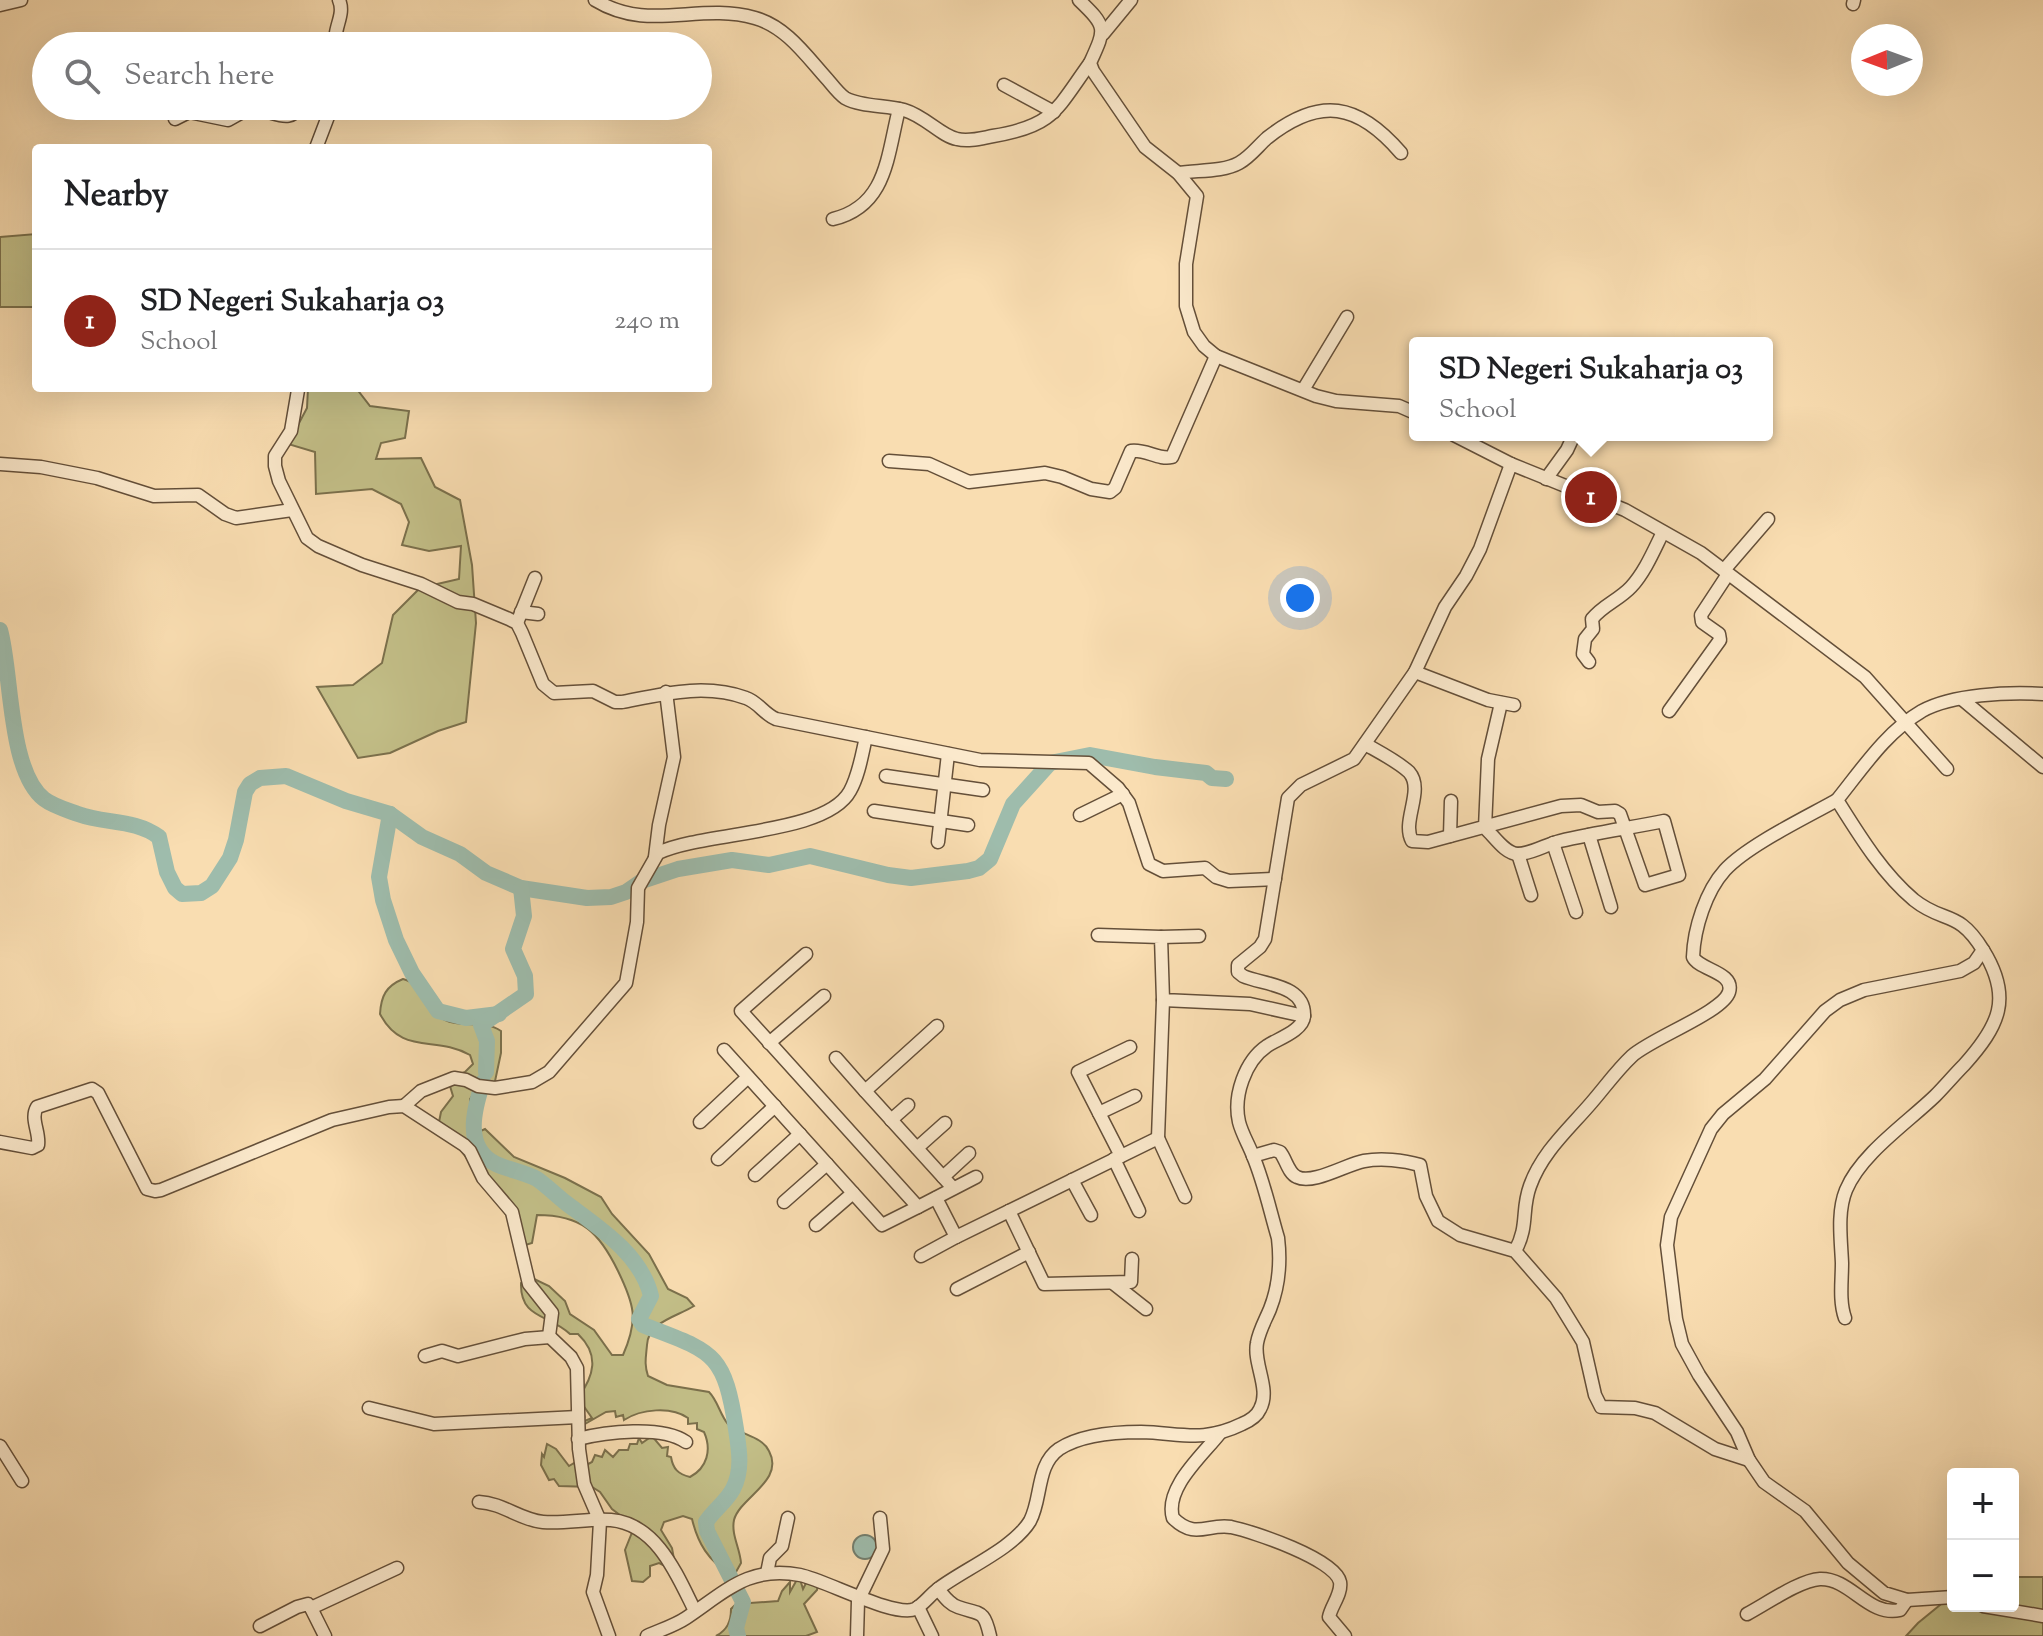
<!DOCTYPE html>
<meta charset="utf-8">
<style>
body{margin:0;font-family:"Sorts Mill Goudy",serif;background:#f2f2f2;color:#202124}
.controls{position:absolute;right:24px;bottom:24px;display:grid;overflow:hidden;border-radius:8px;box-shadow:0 8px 32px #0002}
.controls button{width:72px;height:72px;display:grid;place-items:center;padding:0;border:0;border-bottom:2px solid #e0e0e0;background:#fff;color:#202124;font:40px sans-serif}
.compass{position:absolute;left:1851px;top:24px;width:72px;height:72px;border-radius:50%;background:#fff;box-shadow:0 8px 32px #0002;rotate:269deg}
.you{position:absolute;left:1300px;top:598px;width:28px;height:28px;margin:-20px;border:6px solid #fff;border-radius:50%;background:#1a73e8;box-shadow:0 0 0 12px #1a73e833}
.badge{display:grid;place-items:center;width:52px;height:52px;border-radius:50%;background:#8f2418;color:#fff;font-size:26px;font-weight:700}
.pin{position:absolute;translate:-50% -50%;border:4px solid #fff;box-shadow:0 2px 8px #0006}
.popup{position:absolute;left:1409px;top:337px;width:364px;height:104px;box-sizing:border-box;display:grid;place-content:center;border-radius:8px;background:#fff;filter:drop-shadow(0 2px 6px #0005);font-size:26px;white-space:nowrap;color:#757577}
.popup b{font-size:30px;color:#202124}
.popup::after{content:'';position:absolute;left:50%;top:100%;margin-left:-16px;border:16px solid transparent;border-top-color:#fff}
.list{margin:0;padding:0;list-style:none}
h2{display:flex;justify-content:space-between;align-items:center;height:104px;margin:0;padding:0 32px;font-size:34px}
h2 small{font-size:26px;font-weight:400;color:#757577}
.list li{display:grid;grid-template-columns:52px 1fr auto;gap:24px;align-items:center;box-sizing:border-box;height:144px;padding:0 32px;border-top:2px solid #e0e0e0}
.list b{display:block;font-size:30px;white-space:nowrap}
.list p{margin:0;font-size:26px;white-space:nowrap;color:#757577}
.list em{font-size:26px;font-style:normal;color:#757577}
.icon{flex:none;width:44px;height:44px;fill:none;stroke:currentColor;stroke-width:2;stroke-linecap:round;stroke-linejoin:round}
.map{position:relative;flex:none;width:2043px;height:1636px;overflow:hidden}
.search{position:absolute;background:#fff;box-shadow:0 8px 32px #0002;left:32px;top:32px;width:680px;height:88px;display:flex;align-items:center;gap:20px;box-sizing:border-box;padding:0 28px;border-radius:44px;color:#757577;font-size:30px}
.panel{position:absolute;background:#fff;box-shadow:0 8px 32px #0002;left:32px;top:144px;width:680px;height:248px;border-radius:8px}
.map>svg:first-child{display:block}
.green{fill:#c3bf88;stroke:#7b704c;stroke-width:2}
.water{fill:#9ebcac;stroke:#737e6e;stroke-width:2}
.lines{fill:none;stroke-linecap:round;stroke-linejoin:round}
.river{stroke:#9ebcac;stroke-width:16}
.minor-casing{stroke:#644f39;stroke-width:15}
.minor{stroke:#fbe9cc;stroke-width:12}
</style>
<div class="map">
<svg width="2043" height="1636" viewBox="0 0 2043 1636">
<rect width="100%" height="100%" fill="#f9ddb1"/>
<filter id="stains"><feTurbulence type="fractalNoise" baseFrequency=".0025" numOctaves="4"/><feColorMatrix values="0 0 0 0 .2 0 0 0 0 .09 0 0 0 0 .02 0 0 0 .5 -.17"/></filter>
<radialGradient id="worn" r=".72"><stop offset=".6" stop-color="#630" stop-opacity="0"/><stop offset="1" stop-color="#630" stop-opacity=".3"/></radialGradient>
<!-- green -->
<g class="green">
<path d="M 36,234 L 36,307 L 0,307 L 0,237 Z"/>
<path d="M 308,388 L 356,388 L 370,406 L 409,411 L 405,438 L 381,443 L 376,459 L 421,458 L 435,487 L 460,500 L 472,565 L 476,623 L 466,722 L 438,731 L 390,753 L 358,758 L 317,687 L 353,685 L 382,663 L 393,615 L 420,588 L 459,579 L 461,546 L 429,551 L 402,545 L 409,522 L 401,504 L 372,489 L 316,494 L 315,452 L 288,444 L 307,408 Z"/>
<path d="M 403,979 C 423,984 422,1003 437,1015 C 458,1032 481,1017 501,1031 L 501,1053 L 494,1086 L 484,1080 L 470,1099 L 474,1134 L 485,1129 L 514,1157 L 565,1178 L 601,1197 L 612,1214 L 649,1254 L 668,1289 L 687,1298 L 694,1306 C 676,1317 648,1322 647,1345 C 646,1357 644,1364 648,1376 L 667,1385 L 709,1392 C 718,1401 720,1415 728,1424 C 740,1435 762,1436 769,1451 C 785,1481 740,1497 734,1520 C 731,1535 740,1548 741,1563 L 736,1572 L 730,1574 C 708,1560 698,1544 692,1519 L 683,1516 L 664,1522 L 661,1530 L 672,1548 L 674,1559 L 667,1567 L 659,1563 L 650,1566 L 650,1576 L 643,1582 L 632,1581 L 625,1550 L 633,1530 L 625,1519 L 612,1509 L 600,1492 L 592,1487 L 559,1486 L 554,1479 L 549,1480 L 541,1465 L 542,1454 L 544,1457 L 547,1444 L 556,1449 L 569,1466 L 574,1463 L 579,1469 L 592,1462 L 595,1455 L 602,1457 L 605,1450 L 613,1457 L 619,1450 L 628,1450 L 630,1444 L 637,1444 L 639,1438 L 642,1443 L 652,1436 L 662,1448 L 668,1447 L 667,1456 L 671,1457 C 673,1469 678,1474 690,1477 C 707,1468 712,1450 704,1432 L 697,1429 L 697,1423 L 688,1424 L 688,1418 C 671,1406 641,1409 624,1420 L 623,1415 L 616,1417 L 615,1411 L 606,1412 L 578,1428 L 582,1422 L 592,1418 L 578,1398 C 594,1376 600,1355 578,1334 L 570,1334 C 549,1314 520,1319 521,1283 L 530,1277 L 549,1286 L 565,1301 L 570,1314 L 594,1330 L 612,1355 L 623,1355 C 639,1319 634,1304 618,1271 C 599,1232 582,1215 537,1215 L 532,1243 L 522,1246 L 498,1199 L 439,1122 L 441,1112 L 453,1096 L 450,1086 L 455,1076 L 465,1072 L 473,1064 L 470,1055 C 435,1035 402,1056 380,1014 C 381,996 386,986 403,979 Z"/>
<path d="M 810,1575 L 819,1580 L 817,1590 L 804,1604 L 817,1632 L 806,1636 L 716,1636 C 727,1630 731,1622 731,1609 L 739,1601 L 750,1603 L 778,1601 L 782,1591 L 790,1582 L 790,1592 L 799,1576 L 803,1589 Z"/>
<path d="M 2013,1577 L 2043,1577 L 2043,1636 L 1906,1636 L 1918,1623 L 1951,1596 L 1953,1606 L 2013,1606 Z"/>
</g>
<!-- water -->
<circle class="water" cx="865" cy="1547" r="12"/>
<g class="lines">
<!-- river -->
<g class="river">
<path d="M 0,630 C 12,672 8,771 44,799 C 53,806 67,810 78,814 C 105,824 135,819 159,837 L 167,872 L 175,888 L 182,894 L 201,893 L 212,886 L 230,858 L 236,840 L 245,792 L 250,784 L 260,778 L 286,776 L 346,801 L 390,814 L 422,837 L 460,854 L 486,873 L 521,888 L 587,898 L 611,897 L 626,892 L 642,881 L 678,869 L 732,860 L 769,865 L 810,856 L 888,875 L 911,878 L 968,871 L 979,868 L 990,859 L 1013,804 L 1050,763 L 1090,755 L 1155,767 L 1206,773 L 1212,778 L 1226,779"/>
<path d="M 390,814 L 379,877 L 383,900 L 396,940 L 412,973 L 438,1011 L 466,1018 L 499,1014"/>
<path d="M 486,1072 L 487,1041 L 481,1025 L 526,994 L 525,976 L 513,949 L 524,916 L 521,888"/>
<path d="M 483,1082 C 474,1109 463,1148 496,1164 C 509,1170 524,1172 537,1179 C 547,1186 556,1195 566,1203 C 598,1227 641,1254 651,1296 L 639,1319 L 643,1325 C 712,1352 724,1350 736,1429 C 739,1449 743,1470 733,1489 C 726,1502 714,1510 706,1522 L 707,1531 L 743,1602 L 736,1628 L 738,1636"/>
</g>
<!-- minor casing -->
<g class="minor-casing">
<g id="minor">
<path d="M 595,0 C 649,33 698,2 755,18 C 787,27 807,57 828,80 C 833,86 839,94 845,98 C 861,107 886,105 904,110 C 925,116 941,136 957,139 C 969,142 982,138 993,136 C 1054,126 1056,110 1090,63"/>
<path d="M 1079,0 C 1107,27 1106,28 1090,63 L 1093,71 L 1145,147 L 1178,173 L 1197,196 L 1186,264 L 1186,306 L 1194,332 L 1204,346 L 1216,356 L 1316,396 L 1336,401 L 1399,406 L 1415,413"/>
<path d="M 1853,4 L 1854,0"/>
<path d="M 0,5 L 21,0"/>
<path d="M 1103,34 L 1131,0"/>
<path d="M 337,46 C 331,30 346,16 339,0"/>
<path d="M 1004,85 L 1054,112"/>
<path d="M 263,106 L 269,108 L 272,113 C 285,117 293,118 301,106"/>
<path d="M 175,119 L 189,112 L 228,120 L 253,106"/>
<path d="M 316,148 L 332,106"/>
<path d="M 1178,173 C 1197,170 1223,172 1239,163 C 1250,157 1258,146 1267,138 C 1320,96 1358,103 1401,153"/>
<path d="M 833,219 C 887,206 887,156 899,109"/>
<path d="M 298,390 L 291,431 L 275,456 L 275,466 L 279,481 L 307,538 L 318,546 L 362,565 L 421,584 L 458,602 L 473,604 L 509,619 L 517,623 L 522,633 L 543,684 L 554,693 L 593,691 L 615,702 L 622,702 C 663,694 705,683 746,698 C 758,702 764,714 776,719 L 980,760 L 1089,763 L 1118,788 L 1129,803 L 1149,864 L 1163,871 L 1205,868 L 1216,877 L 1229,881 L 1275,879"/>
<path d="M 1303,390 L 1347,317"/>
<path d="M 1454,435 L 1511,464"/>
<path d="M 889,461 L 929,464 L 969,482 L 1045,473 L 1062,477 L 1091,489 L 1110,492 L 1115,488 L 1131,451 C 1146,449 1158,460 1172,457 L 1216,356"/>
<path d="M 0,464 L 41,467 L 97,478 L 154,496 L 198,495 L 225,514 L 236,518 L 292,510"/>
<path d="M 1546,479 L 1567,450 L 1574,435"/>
<path d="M 1724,570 L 1768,519"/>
<path d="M 521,612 L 538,614"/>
<path d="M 517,623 L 535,578"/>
<path d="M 1589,662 L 1583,654 L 1585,639 L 1593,629 L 1592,619 C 1603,605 1619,600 1631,587 C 1645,572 1654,550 1663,532"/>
<path d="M 1415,672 L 1488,700 L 1514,705"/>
<path d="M 1963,700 L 2043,767"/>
<path d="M 1669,711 L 1720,640 L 1719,634 L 1702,622 L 1701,615 L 1728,574"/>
<path d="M 1365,744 C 1379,752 1397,761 1409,772 C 1425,790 1401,821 1412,841 L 1428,842 L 1561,806 L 1581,805 L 1598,812 L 1615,811 L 1620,814 L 1645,885 L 1679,875 L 1664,821 C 1629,828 1594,833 1560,841 C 1547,844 1531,854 1518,854 C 1505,854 1494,836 1485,828 L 1488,759 L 1501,703"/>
<path d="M 886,776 L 983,790"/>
<path d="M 874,811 L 968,825"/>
<path d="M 1080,815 L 1123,794"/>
<path d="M 1589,835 L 1611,907"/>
<path d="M 1450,836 L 1451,801"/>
<path d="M 938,842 L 948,754"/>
<path d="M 1553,843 L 1576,912"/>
<path d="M 1518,854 L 1531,895"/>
<path d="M 655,857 L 659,825 L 674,757 L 666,692"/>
<path d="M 1098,935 L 1161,937 L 1163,1000 L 1250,1004 L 1304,1016"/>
<path d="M 1161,937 L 1199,936"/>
<path d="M 806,954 L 741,1011 L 918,1207 L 976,1177"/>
<path d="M 937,1026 L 865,1091 L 953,1188"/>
<path d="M 769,1043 L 824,996"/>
<path d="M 724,1050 L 882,1225 L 918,1207"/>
<path d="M 836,1058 L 865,1091"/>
<path d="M 404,1106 L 421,1091 L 454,1078 L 466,1080 L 478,1086 L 495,1088 L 532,1082 L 549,1072 L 626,983 L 637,922 L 638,888 L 658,853 C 704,831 826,835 850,791 C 859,775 862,754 866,737"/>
<path d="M 1099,1113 L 1135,1096"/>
<path d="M 891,1120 L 908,1105"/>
<path d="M 700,1122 L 748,1077"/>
<path d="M 1158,1138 L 1185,1197"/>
<path d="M 0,1142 L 32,1148 L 38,1145 C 40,1132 30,1119 37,1107 L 92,1089 L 98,1093 L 147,1189 L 155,1191 L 161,1190 L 332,1120 L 389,1107 L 404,1106 L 464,1145 L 470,1151 L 483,1178 L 512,1212 L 529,1284 L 552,1313 L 549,1336 L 571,1357 L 577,1368 L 579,1449 L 584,1484 L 600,1521 L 597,1575 L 593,1592 L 609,1636"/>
<path d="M 917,1148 L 945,1123"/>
<path d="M 1121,1156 L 1078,1072 L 1130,1047"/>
<path d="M 1253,1156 L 1274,1150 L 1280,1152 C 1286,1159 1288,1173 1297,1177 C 1313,1185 1347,1164 1364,1161 C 1381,1158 1403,1160 1420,1165 L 1426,1196 L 1438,1221 L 1460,1235 L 1515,1251 L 1556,1298 L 1583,1342 L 1595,1395 L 1601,1407 L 1635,1408 L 1655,1413 L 1715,1449 L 1749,1460"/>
<path d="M 718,1159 L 775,1106"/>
<path d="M 1114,1159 L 1139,1211"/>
<path d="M 755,1175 L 800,1134"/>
<path d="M 943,1177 L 969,1153"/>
<path d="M 1072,1180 L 1091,1215"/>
<path d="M 936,1198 L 956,1237 L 1158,1138 L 1163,1000"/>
<path d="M 784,1202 L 827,1164"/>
<path d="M 1009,1211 L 1044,1284 L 1131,1282 L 1132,1259"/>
<path d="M 816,1225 L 853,1193"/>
<path d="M 1515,1251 C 1529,1226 1521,1210 1530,1186 C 1542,1152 1569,1129 1592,1102 C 1605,1087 1617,1070 1632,1056 C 1652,1038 1723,1012 1729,992 C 1735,972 1699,970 1693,957 C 1694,928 1706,891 1725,870 C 1748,845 1807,817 1837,800"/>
<path d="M 921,1256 L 956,1237"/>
<path d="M 1113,1283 L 1146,1309"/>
<path d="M 957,1289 L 1029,1252"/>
<path d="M 1845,1318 C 1839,1301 1842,1281 1842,1263 C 1841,1239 1837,1212 1846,1190 C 1861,1154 1907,1123 1935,1096 C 1945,1086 1954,1075 1964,1065 C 1999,1026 2013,998 1983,950"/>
<path d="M 425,1356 L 442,1351 L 458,1356 L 525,1339 L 550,1337"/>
<path d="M 369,1408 L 434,1424 L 578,1417"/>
<path d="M 1220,1433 C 1203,1455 1164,1488 1173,1518 C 1195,1540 1208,1523 1231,1527 C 1254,1532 1335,1559 1340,1582 C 1342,1594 1331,1606 1329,1617 L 1345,1636"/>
<path d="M 578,1439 C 605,1432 662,1425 686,1442"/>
<path d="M 0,1446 L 22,1481"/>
<path d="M 479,1502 C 503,1503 520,1520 543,1522 C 566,1524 589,1518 611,1520 C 657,1524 677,1575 695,1611"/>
<path d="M 767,1573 L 770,1558 L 782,1546 L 788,1518"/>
<path d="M 938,1589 C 944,1596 949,1604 958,1607 C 981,1615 984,1609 990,1636"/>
<path d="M 1953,1597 L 1907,1600 L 1884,1593 L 1848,1563 L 1805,1511 L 1764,1482 L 1749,1460 L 1737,1432 L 1699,1375 L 1682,1344 L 1676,1319 L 1667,1245 L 1671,1217 L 1711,1129 L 1723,1114 L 1765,1079 L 1825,1011 L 1840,1000 L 1864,990 L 1960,971 L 1974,963 L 1983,950 C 1958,909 1944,924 1914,900 C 1882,873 1859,835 1837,800 C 1862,769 1886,732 1922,711 C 1953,694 2008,692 2043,694"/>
<path d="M 1983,1606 L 2043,1616"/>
<path d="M 918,1607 L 932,1636"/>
<path d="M 1747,1614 C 1766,1604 1800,1580 1820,1579 C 1851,1578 1868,1617 1900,1610 L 1907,1600"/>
<path d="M 260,1626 L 297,1607 L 308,1604 L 311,1608"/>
<path d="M 325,1636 L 311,1608 L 397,1568"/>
<path d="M 647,1636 C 660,1630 674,1626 686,1618 C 725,1592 749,1565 800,1575 C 825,1580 895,1618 915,1609 C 923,1605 930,1595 938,1589 C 964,1569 1013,1549 1030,1521 C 1042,1499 1036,1465 1059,1449 C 1082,1434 1115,1432 1141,1432 C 1181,1433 1203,1443 1242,1424 C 1249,1421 1257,1416 1260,1409 C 1271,1389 1253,1364 1257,1343 C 1259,1331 1265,1321 1270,1309 C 1279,1286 1281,1263 1278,1238 C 1270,1211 1264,1182 1253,1156 C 1249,1145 1242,1134 1239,1122 C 1233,1096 1245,1061 1267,1046 C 1277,1039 1303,1031 1304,1016 C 1305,984 1263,985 1243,976 L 1238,972 L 1238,965 L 1260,947 L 1265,939 L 1288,798 L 1301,785 L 1354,759 L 1415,672 L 1445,607 L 1466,576 L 1480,549 L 1511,464 L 1625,510 L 1701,553 L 1865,677 L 1947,769"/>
<path d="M 857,1636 L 858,1601 L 883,1549 L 880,1518"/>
</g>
</g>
<!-- minor -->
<use href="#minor" class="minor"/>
</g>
<rect width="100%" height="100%" filter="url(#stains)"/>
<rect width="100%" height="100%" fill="url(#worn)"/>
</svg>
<div class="controls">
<button>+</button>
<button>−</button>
</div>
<svg class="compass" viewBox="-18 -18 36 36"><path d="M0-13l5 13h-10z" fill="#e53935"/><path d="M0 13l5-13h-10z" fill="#757577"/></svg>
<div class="you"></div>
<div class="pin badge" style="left:1591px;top:497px">1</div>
<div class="popup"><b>SD Negeri Sukaharja 03</b>School</div>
<div class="search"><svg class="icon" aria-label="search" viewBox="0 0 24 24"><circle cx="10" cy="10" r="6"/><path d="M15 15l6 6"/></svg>Search here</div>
<section class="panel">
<h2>Nearby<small></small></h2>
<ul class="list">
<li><span class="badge">1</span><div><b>SD Negeri Sukaharja 03</b><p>School</p></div><em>240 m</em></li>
</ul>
</section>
</div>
